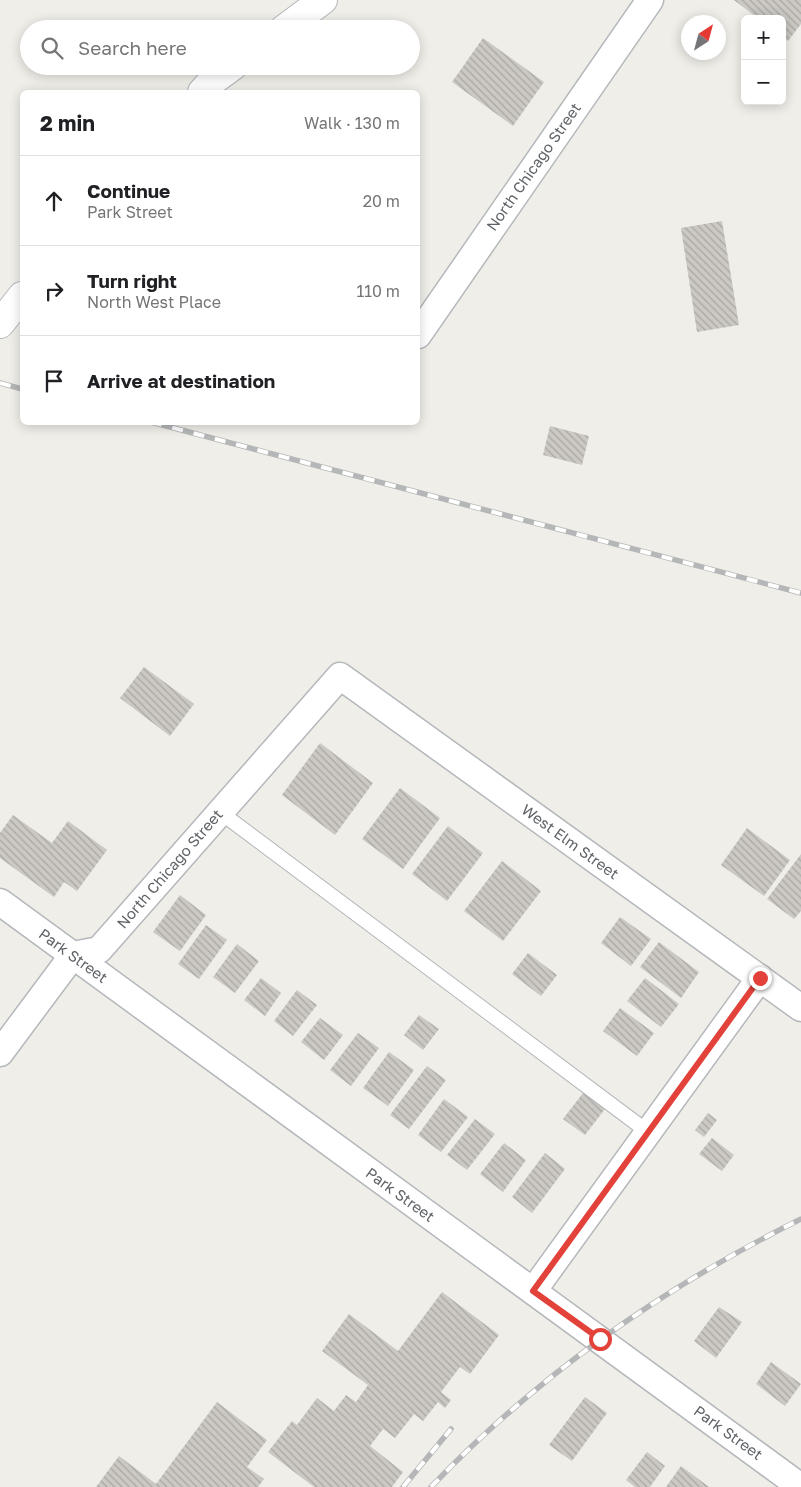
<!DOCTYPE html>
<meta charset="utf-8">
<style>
body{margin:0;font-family:"Golos Text",sans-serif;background:#f2f2f2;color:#202124}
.controls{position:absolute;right:15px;top:15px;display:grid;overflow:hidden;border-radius:8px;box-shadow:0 2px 12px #0003}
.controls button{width:45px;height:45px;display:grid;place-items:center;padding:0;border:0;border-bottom:1px solid #e0e0e0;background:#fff;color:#202124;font:25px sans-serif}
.compass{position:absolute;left:681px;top:15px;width:45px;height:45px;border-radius:50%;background:#fff;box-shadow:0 2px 12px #0003;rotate:36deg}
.stop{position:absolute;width:15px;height:15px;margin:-11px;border:4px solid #e3423b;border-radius:50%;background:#fff}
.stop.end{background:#e3423b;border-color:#fff;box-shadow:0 1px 5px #0008}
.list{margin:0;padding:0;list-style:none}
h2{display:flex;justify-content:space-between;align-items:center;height:65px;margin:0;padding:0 20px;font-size:21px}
h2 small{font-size:16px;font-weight:400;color:#757577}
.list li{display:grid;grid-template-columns:32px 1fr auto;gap:15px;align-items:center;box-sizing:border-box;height:90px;padding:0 20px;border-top:1px solid #e0e0e0}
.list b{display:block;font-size:19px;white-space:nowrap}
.list p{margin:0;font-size:16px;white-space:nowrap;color:#757577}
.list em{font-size:16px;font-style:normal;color:#757577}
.icon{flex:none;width:28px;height:28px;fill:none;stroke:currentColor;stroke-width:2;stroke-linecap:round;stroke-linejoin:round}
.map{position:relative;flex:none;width:801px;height:1487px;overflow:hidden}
.search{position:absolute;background:#fff;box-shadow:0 2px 12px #0003;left:20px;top:20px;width:400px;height:55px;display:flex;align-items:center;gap:12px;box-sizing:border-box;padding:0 18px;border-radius:28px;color:#757577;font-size:19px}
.panel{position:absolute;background:#fff;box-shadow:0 2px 12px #0003;left:20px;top:90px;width:400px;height:335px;border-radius:8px}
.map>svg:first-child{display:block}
.building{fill:url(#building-back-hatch)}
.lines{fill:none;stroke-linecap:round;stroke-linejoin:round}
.service-casing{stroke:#b4b8bb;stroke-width:16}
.minor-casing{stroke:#b4b8bb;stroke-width:29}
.secondary-casing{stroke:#b4b7bb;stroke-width:30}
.service{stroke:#fff;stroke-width:14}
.minor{stroke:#fff;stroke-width:26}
.secondary{stroke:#fff;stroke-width:28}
.rail-casing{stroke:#b5b6b7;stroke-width:5.5}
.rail{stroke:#fff;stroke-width:4;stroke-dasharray:11;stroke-linecap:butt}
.route{stroke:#e3423b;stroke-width:6}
.labels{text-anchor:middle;stroke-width:5;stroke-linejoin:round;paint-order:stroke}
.street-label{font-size:15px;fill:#5f6367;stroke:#fff}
</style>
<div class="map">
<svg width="801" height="1487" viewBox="0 0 801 1487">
<defs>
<pattern id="building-back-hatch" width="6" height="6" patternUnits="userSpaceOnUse" patternTransform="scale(1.25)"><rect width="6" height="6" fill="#ccc9c4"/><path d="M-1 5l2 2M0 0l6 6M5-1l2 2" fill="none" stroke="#a9a7a3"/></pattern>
</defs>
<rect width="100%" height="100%" fill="#f0eee8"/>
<!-- building -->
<g class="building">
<path d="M 734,0 L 801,0 L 801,24 L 788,41 L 782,37 L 782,19 L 759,19 Z"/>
<path d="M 483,38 L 544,82 L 513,126 L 452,82 Z"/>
<path d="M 722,221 L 739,325 L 697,332 L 681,228 Z"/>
<path d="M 550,426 L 589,436 L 582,465 L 543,455 Z"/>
<path d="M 144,667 L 194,704 L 170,736 L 120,698 Z"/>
<path d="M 320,743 L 373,783 L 335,835 L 282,795 Z"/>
<path d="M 400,788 L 440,818 L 403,869 L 362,839 Z"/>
<path d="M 13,815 L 52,843 L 68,821 L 107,850 L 77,891 L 64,882 L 54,897 L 0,858 L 0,833 Z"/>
<path d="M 448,826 L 483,853 L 447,901 L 412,874 Z"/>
<path d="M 747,828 L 790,860 L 764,896 L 721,865 Z"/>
<path d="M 801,854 L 801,911 L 794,919 L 767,899 Z"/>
<path d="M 502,861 L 541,891 L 503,941 L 464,911 Z"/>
<path d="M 180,895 L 206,915 L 180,951 L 153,932 Z"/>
<path d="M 620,917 L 651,939 L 631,966 L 601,943 Z"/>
<path d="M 206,925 L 227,940 L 199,979 L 178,964 Z"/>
<path d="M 659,942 L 699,972 L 681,998 L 640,967 Z"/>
<path d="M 237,944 L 259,961 L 235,993 L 213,977 Z"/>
<path d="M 528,953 L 557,975 L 541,996 L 512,974 Z"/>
<path d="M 261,978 L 281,993 L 265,1016 L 244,1000 Z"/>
<path d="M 645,978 L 679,1004 L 661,1027 L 627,1001 Z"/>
<path d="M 297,990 L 317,1005 L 293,1036 L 274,1021 Z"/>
<path d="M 620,1008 L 654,1033 L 637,1056 L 603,1031 Z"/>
<path d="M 419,1015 L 439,1029 L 423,1050 L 404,1035 Z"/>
<path d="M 320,1018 L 343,1035 L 324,1060 L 301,1042 Z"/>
<path d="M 358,1033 L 379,1048 L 351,1086 L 330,1070 Z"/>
<path d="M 389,1052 L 414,1070 L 388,1106 L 363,1088 Z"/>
<path d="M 427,1066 L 446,1080 L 409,1129 L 390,1115 Z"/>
<path d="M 583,1093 L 605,1109 L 585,1135 L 563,1119 Z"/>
<path d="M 444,1099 L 468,1117 L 441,1152 L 418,1135 Z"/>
<path d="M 708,1113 L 717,1120 L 704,1137 L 695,1130 Z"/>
<path d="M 475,1119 L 495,1134 L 467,1170 L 447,1155 Z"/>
<path d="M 712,1138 L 734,1155 L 722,1171 L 699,1154 Z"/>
<path d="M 504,1143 L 526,1160 L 503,1192 L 480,1174 Z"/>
<path d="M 545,1153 L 565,1169 L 532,1213 L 512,1197 Z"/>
<path d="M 442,1292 L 499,1335 L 470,1374 L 460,1367 L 441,1392 L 451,1400 L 445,1408 L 438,1402 L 423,1421 L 414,1414 L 395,1438 L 383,1429 L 370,1446 L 403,1472 L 392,1487 L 314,1487 L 268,1452 L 292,1421 L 297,1425 L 317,1398 L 334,1411 L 346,1395 L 356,1402 L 368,1385 L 322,1351 L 349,1314 L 398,1351 Z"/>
<path d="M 719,1307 L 742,1322 L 716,1358 L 694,1341 Z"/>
<path d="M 771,1362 L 801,1384 L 785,1406 L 756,1384 Z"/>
<path d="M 585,1397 L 607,1413 L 572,1461 L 549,1445 Z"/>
<path d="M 217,1402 L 267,1440 L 247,1467 L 264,1479 L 258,1487 L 96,1487 L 119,1456 L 156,1484 Z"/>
<path d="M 647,1452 L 665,1466 L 650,1487 L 635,1487 L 626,1480 Z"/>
<path d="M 681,1466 L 709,1487 L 666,1487 Z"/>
</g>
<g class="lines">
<!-- service casing -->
<g class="service-casing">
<path id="service" d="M 220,812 L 648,1132"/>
</g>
<!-- minor casing -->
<g class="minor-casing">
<g id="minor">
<path d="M 418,335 L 650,0"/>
<path d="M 0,902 L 801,1487"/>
<path d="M 0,1053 L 73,955 L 99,950 L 340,676 L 801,1008"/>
<path d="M 533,1291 L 760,978"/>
</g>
</g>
<!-- secondary casing -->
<g class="secondary-casing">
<g id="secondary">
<path d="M 284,29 L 323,0"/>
<path d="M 202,92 L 211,82 L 233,66"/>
<path d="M 0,324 L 22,296"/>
</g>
</g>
<!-- service -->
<use href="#service" class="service"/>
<!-- minor -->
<use href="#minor" class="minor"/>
<!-- secondary -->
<use href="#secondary" class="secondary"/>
<!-- rail casing -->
<g class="rail-casing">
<g id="rail">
<path d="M 0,383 L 22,389"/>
<path d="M 151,422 L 801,593"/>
<path d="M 403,1487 L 451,1429"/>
<path d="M 431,1487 C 537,1376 664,1287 801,1219"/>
</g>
</g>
<!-- rail -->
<use href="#rail" class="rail"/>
</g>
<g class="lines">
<!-- route -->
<path class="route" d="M 600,1339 L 533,1291 L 760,978"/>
</g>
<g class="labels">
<!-- street labels -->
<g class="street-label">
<text transform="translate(534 167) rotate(-55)" y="5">North Chicago Street</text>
<text transform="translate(570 842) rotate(36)" y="5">West Elm Street</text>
<text transform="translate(170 869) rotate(-49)" y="5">North Chicago Street</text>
<text transform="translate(73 956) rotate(36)" y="5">Park Street</text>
<text transform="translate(400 1195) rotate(36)" y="5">Park Street</text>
<text transform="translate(728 1433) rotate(36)" y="5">Park Street</text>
</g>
</g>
</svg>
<div class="controls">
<button>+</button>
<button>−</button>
</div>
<svg class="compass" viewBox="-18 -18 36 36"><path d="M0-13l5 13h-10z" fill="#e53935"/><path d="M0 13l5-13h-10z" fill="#757577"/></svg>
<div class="stop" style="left:600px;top:1339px"></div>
<div class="stop end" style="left:760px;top:978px"></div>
<div class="search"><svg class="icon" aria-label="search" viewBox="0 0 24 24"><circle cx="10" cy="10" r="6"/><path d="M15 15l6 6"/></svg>Search here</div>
<section class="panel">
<h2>2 min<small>Walk · 130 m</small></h2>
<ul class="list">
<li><svg class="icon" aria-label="ahead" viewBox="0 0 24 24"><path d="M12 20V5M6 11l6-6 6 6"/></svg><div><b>Continue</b><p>Park Street</p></div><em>20 m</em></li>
<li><svg class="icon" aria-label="right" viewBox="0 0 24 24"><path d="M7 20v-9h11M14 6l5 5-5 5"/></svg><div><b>Turn right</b><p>North West Place</p></div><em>110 m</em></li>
<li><svg class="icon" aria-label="arrive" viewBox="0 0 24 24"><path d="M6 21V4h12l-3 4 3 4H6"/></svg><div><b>Arrive at destination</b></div></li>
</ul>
</section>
</div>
